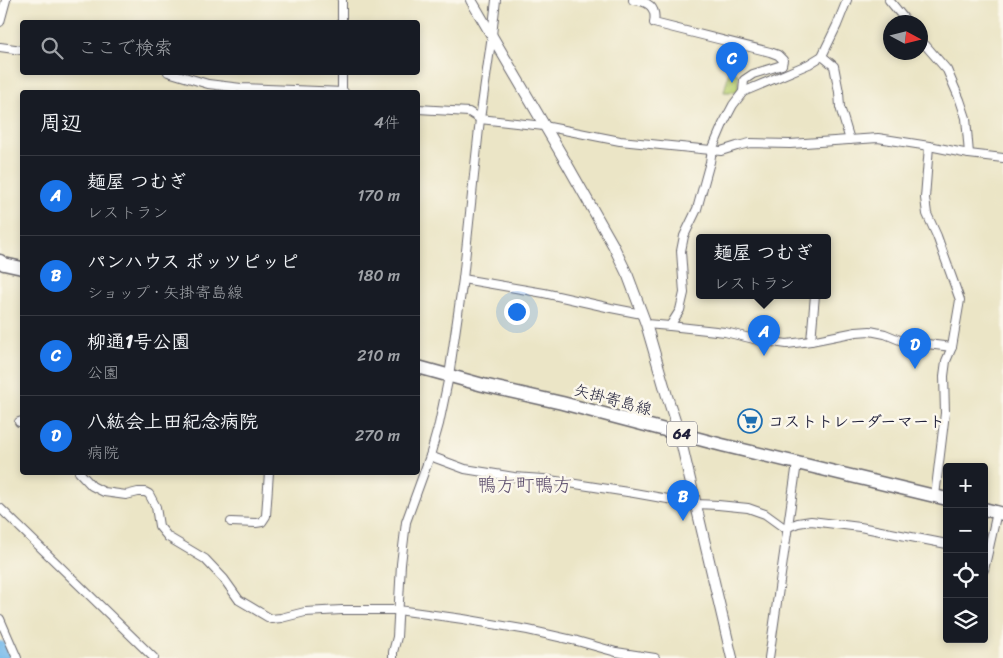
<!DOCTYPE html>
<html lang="ja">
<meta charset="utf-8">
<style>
body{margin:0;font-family:Sriracha,"Klee One",sans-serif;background:#20242c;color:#f1f3f6}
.controls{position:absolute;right:15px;bottom:15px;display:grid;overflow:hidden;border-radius:5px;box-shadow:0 2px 8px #0003}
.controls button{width:45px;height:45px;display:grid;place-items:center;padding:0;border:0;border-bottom:1px solid #363941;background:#171b24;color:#f1f3f6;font:25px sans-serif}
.compass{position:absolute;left:883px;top:15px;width:45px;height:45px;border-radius:50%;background:#171b24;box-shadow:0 2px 8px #0003;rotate:97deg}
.you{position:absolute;left:516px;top:311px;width:18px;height:18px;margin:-12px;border:4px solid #fff;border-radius:50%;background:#1a73e8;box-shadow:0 0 0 8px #1a73e833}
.badge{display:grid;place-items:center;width:32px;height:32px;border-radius:50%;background:#1a73e8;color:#fff;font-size:16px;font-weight:700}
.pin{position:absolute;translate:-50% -41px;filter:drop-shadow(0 1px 2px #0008)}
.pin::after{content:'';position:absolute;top:26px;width:18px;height:15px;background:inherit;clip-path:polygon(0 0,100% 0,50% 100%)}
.popup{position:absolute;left:696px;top:234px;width:135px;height:65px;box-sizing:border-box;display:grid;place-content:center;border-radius:5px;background:#171b24;filter:drop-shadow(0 1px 4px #0005);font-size:16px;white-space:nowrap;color:#9ea1a6}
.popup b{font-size:19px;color:#f1f3f6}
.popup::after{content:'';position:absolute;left:50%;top:100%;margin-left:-10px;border:10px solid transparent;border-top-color:#171b24}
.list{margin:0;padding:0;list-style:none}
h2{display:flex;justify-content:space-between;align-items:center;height:65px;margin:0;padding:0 20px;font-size:21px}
h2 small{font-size:16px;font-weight:400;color:#9ea1a6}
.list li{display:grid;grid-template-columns:32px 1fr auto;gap:15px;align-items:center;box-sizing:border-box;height:80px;padding:0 20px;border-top:1px solid #363941}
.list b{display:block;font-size:19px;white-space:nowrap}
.list p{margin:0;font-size:16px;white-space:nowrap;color:#9ea1a6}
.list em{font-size:16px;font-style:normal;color:#9ea1a6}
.icon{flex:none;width:28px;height:28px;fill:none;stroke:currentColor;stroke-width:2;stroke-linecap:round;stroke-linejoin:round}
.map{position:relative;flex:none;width:1003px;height:658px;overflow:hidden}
.search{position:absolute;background:#171b24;box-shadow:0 2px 8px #0003;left:20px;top:20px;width:400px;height:55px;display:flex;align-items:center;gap:12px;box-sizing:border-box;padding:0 18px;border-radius:5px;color:#9ea1a6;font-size:19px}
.panel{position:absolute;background:#171b24;box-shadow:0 2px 8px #0003;left:20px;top:90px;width:400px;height:385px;border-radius:5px}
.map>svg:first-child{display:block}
.park{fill:url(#park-tufts);stroke:#6f7a58}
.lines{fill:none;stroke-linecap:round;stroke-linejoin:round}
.river{stroke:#75b9eb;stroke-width:18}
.minor-casing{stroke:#68666c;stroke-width:10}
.tertiary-casing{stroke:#68666c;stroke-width:12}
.primary-casing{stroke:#68666c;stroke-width:15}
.minor{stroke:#fff;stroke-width:8}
.tertiary{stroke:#fff;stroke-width:10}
.primary{stroke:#fff;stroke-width:12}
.labels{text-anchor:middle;stroke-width:5;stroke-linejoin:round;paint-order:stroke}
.shield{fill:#fbf7ec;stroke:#636270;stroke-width:1}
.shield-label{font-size:15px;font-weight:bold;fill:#22223b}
.street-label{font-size:16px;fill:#22223b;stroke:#fbf7ec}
.poi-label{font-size:16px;font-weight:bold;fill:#22223b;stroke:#fbf7ec;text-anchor:start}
.quarter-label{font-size:19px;fill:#5e4f6e;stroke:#fbf7ec}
</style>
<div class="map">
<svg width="1003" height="658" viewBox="0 0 1003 658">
<defs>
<pattern id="park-tufts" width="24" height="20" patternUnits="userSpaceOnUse" patternTransform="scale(1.25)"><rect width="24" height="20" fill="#bcd276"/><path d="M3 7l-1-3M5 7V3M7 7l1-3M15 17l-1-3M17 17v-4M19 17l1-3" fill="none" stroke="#a1b467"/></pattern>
</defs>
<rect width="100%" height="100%" fill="#fbf7ec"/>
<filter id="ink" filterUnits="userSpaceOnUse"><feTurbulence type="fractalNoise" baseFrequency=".02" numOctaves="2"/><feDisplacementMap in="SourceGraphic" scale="10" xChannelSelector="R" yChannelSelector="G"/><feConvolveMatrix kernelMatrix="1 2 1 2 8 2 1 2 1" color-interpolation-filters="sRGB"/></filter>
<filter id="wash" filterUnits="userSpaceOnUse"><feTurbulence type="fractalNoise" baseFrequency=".0096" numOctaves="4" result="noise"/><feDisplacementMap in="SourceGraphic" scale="20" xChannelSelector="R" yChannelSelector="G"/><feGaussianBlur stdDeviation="1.12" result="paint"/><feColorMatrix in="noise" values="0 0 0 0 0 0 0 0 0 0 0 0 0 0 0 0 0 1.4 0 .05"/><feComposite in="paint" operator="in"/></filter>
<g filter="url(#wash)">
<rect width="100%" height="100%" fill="#ebe5c6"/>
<!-- park -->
<path class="park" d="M 729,72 L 738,74 L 738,92 L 724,92 Z"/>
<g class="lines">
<!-- river -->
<path class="river" d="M 0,650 L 3,658"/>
</g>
</g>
<g filter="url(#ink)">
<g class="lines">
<!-- minor casing -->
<g class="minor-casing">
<g id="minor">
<path d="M 342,0 L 342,22"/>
<path d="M 633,0 C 648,1 657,7 654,23 L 770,52 L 778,55 L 783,60 L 782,65 L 753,74 L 744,80 L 743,92"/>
<path d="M 889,0 L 907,22"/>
<path d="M 0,22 L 6,0"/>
<path d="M 920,39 L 947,70 L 960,100 L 966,118 L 969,154"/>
<path d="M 0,47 L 22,50"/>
<path d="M 822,56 L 834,66 L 839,92 L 840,107 L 850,140"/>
<path d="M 168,72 L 208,84 L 241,88 L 344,92"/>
<path d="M 342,72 L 342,92"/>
<path d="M 418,109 L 469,112 L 480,119 L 544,126 L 620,141 L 721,151 L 737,146 L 750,143 L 790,144 L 878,138 L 929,146 L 969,154 L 1003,158"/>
<path d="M 929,146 L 925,198 L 927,214 L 937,236 L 960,300 L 952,347 L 946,361 L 944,376 L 945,413 L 935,496"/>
<path d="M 463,279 L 544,293 L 611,308 L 642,314"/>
<path d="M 646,324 L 670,326 L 680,310 L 684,293 L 681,251 L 684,236 L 697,209 L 710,162 L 712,150 L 723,124 L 733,105 L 743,92 L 809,64 L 822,56 L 837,25 L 847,0"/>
<path d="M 670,326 L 725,332 L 758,340 L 787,344 L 811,341 L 856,332 L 870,331 L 885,334 L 902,341 L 952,347"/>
<path d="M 811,341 L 815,295"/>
<path d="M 19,422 L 22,421"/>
<path d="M 430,456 L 465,469 L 514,477 L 543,479 L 634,493 L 696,504 L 718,505 L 748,508 L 765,514 L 783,527 L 788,527 L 798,523 L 811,521 L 860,527 L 947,544"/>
<path d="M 79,472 L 92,486 L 104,492 L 126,495 L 138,492 L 145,492 L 149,494 L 156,507 L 159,526 L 168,537 L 205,559 L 224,579 L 239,600 L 271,619 L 281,618 L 305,612 L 342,610 L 398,610 L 463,619 L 528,630 L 577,641 L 616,652 L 655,658"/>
<path d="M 0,508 L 154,658"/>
<path d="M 231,522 L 256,523 L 262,522 L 266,516 L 269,472"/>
<path d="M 984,570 L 997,512"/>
<path d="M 0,619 L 17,658"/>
<path d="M 393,658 L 393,652 L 397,637 L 401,564 L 406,522 L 430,456 L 439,424 L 449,376 L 463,279 L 480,119 L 492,35 L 496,0"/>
<path d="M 769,658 L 797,463"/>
</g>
</g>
<!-- tertiary casing -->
<g class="tertiary-casing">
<path id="tertiary" d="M 471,0 L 567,164 L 613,245 L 628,276 L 646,324 L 667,396 L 679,433 L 732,658"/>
</g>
<!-- primary casing -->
<g class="primary-casing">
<g id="primary">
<path d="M 0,261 L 4,264 L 22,268"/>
<path d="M 418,367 L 483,385 L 562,403 L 722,445 L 947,499"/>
<path d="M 984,509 L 1003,514"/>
</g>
</g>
<!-- minor -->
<use href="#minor" class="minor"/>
<!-- tertiary -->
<use href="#tertiary" class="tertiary"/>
<!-- primary -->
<use href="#primary" class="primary"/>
</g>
</g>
<!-- icons -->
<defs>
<g id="supermarket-ring" transform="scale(1.25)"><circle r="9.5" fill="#fbf7ec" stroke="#1f6fb2" stroke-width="1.5"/><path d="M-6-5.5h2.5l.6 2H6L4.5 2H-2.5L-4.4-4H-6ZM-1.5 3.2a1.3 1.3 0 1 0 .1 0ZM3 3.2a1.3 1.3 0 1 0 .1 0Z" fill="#1f6fb2"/></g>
</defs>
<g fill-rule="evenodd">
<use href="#supermarket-ring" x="750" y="421"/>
</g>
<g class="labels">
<!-- shield labels -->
<rect class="shield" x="667" y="421.5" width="30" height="25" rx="4"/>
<g class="shield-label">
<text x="682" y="439">64</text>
</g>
<!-- street labels -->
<g class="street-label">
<text transform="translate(613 399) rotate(15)" y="6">矢掛寄島線</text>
</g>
<!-- poi labels -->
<g class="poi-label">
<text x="768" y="427">コストトレーダーマート</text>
</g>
<!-- quarter labels -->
<g class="quarter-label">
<text x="525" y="491">鴨方町鴨方</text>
</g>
</g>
</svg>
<div class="controls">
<button>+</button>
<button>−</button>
<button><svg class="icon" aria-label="locate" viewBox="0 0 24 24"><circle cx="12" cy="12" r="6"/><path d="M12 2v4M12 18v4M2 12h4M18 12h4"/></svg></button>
<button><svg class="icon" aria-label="layers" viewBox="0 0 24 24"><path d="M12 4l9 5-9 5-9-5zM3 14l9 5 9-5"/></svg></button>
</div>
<svg class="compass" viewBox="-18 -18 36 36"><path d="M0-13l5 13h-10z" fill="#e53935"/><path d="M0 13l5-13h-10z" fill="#9ea1a6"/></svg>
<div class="you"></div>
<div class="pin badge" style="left:764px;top:356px">A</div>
<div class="popup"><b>麺屋 つむぎ</b>レストラン</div>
<div class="pin badge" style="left:683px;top:521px">B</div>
<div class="pin badge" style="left:732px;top:83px">C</div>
<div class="pin badge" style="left:915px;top:369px">D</div>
<div class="search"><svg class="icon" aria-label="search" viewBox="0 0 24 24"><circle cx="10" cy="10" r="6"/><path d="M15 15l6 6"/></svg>ここで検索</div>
<section class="panel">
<h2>周辺<small>4件</small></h2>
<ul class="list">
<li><span class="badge">A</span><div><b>麺屋 つむぎ</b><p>レストラン</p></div><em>170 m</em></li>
<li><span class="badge">B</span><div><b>パンハウス ポッツピッピ</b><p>ショップ · 矢掛寄島線</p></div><em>180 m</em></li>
<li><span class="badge">C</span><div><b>柳通1号公園</b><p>公園</p></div><em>210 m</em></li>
<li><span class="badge">D</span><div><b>八紘会上田紀念病院</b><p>病院</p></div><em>270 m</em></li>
</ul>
</section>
</div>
